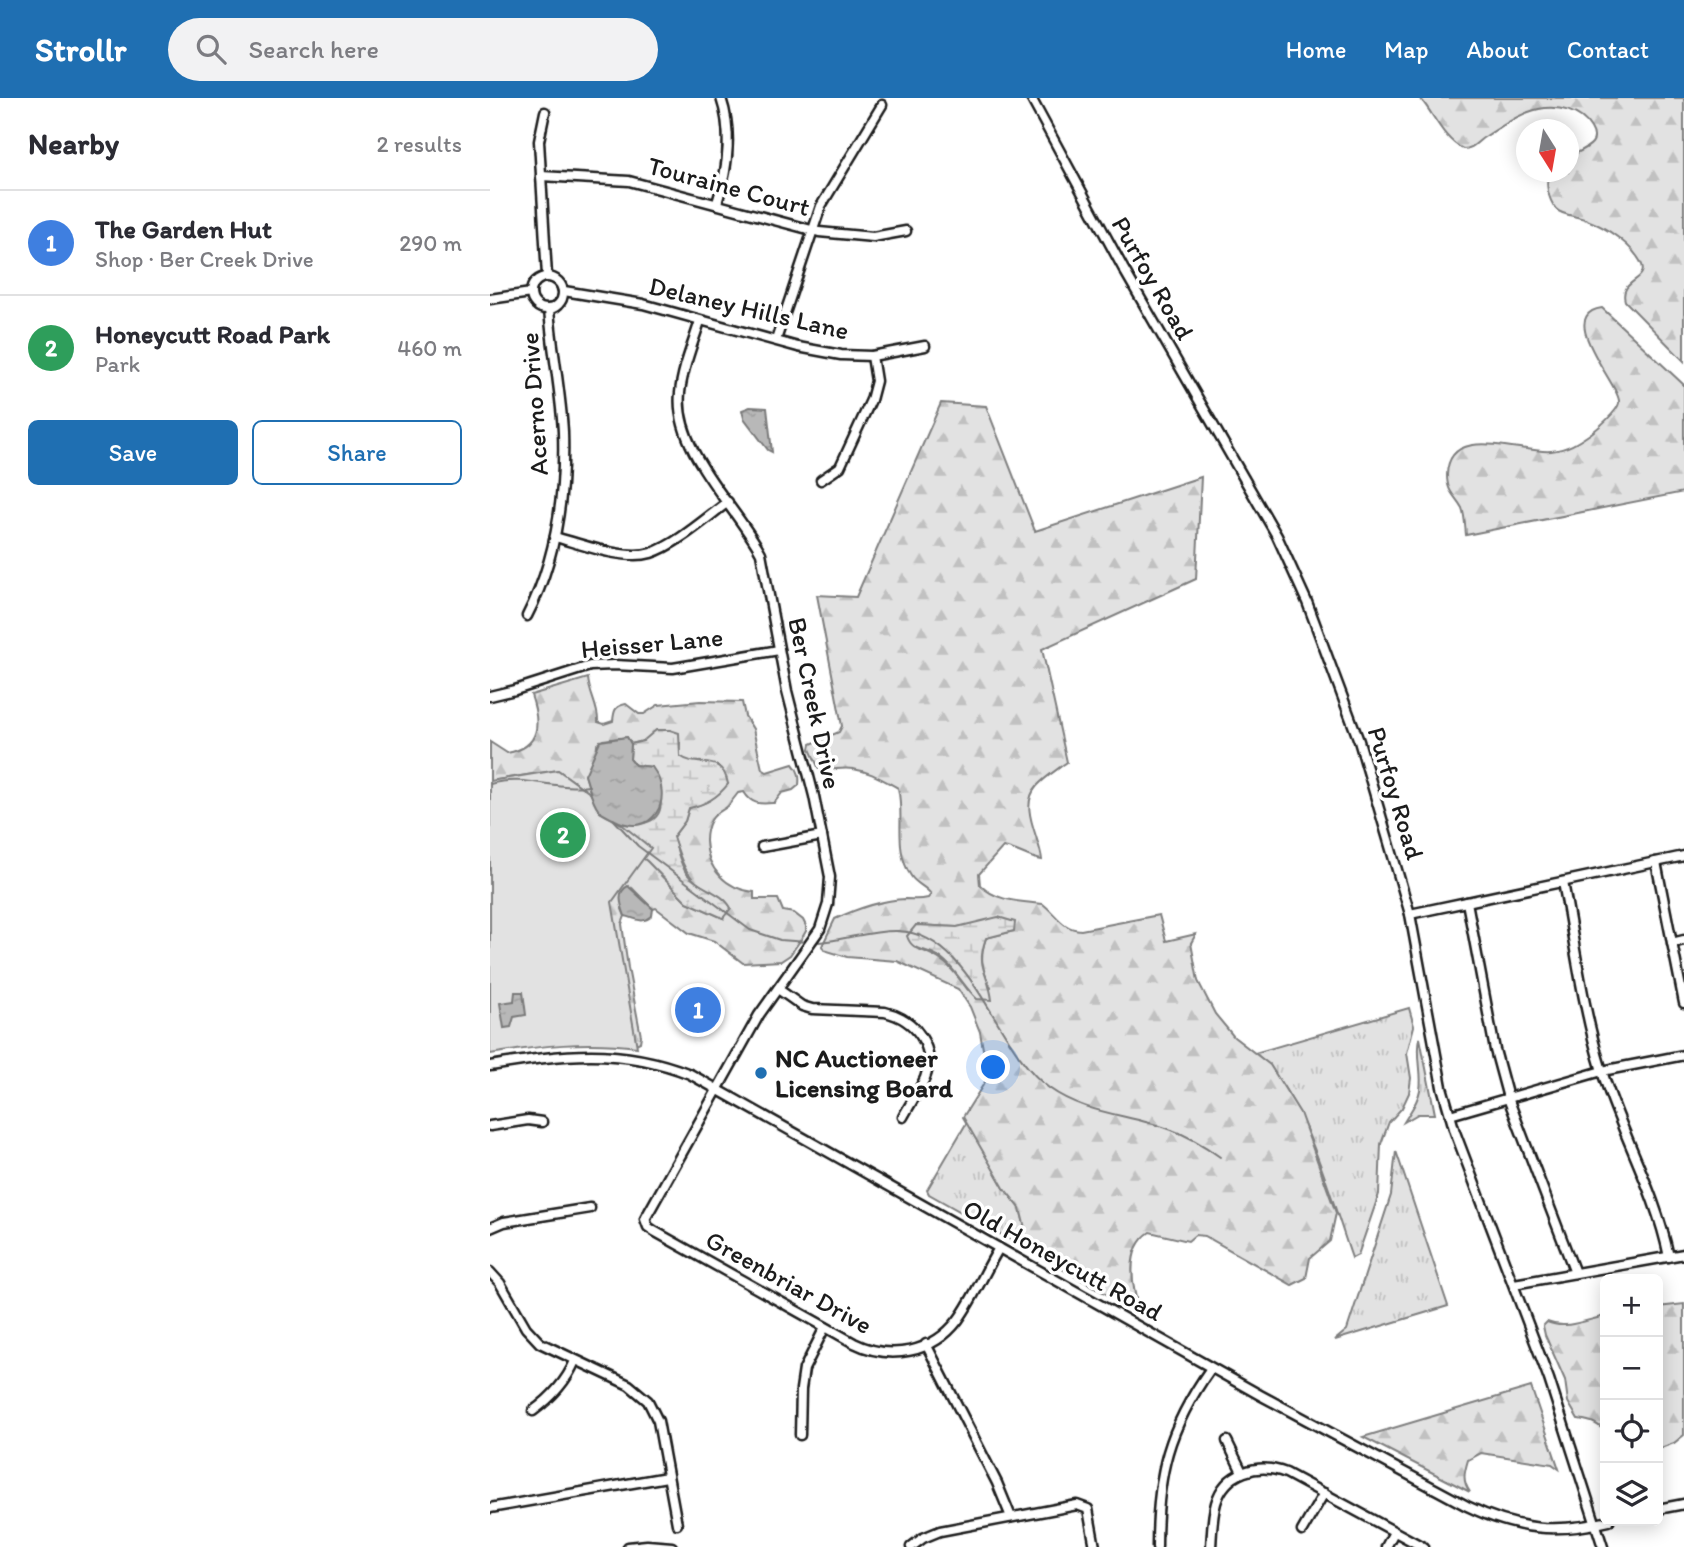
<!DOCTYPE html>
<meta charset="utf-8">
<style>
body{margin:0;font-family:Itim,sans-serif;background:#f2f2f3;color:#2b2b33}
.controls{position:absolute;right:21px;bottom:21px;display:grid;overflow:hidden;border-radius:10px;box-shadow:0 4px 18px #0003}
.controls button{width:63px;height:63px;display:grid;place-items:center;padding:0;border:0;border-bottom:2px solid #e1e1e2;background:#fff;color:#2b2b33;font:35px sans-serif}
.compass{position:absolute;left:1026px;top:21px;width:63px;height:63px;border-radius:50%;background:#fff;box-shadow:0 4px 18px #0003;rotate:169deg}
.you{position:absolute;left:504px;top:970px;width:24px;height:24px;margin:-18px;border:5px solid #fff;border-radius:50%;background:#1a73e8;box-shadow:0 0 0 10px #1a73e833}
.badge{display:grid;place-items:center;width:46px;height:46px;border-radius:50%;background:#1f6fb2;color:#fff;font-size:23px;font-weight:700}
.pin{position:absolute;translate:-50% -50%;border:4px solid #fff;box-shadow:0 2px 7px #0006}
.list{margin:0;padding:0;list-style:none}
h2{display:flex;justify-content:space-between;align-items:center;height:91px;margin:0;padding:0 28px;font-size:30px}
h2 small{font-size:23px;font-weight:400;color:#7c7c81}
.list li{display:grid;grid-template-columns:46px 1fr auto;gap:21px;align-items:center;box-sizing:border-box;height:105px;padding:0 28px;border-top:2px solid #e1e1e2}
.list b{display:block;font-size:26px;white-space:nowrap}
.list p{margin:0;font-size:23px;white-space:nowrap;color:#7c7c81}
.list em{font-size:23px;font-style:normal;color:#7c7c81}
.actions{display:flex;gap:14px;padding:21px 28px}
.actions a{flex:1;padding:16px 0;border:2px solid #1f6fb2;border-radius:10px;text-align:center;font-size:24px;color:#1f6fb2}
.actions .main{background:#1f6fb2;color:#fff}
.icon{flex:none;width:38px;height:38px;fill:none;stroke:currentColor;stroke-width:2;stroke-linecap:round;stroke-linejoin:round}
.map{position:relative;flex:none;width:1194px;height:1449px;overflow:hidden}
header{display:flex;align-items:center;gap:42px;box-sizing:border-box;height:98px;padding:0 35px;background:#1f6fb2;color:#fff}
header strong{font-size:33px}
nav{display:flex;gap:38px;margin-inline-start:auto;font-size:24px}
.search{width:490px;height:63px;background:#f2f2f3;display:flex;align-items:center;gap:18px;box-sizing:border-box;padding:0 24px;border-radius:38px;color:#7c7c81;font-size:26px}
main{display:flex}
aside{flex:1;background:#fff}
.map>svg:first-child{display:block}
.grass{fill:url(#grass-tufts);stroke:#7f7f7f;stroke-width:2}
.forest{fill:url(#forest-firs);stroke:#7f7f7f;stroke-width:2;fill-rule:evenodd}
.wetland{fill:url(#wetland-marsh);stroke:#7f7f7f;stroke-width:2}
.park{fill:#e2e2e2;stroke:#7f7f7f;stroke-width:2}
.water{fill:url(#water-ripples);stroke:#7a7a7a;stroke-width:2}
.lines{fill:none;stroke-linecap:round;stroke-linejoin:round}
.stream{stroke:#7a7a7a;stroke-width:2}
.minor-casing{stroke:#1c1c1c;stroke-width:13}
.minor{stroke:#fff;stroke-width:8}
.poi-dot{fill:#1f6fb2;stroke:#fff;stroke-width:2.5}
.labels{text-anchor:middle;stroke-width:7;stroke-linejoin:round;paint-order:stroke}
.street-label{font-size:26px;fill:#1c1c1c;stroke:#fff}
.poi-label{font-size:26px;font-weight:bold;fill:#1c1c1c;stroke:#fff;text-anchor:start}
</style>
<header>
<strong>Strollr</strong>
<div class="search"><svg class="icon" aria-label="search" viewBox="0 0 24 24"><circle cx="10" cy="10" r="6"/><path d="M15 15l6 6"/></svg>Search here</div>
<nav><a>Home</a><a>Map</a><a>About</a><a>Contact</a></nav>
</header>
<main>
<aside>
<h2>Nearby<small>2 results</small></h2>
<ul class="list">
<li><span class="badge" style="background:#3f7fe0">1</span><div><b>The Garden Hut</b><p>Shop · Ber Creek Drive</p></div><em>290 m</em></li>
<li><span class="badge" style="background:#2e9e5b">2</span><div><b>Honeycutt Road Park</b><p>Park</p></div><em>460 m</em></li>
</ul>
<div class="actions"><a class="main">Save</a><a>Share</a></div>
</aside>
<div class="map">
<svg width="1194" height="1449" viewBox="0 0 1194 1449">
<defs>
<pattern id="grass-tufts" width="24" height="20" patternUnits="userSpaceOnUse" patternTransform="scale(1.75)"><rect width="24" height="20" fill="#e2e2e2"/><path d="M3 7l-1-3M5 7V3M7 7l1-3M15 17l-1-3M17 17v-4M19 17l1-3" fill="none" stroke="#c1c1c1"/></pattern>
<pattern id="forest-firs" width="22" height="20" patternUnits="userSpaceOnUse" patternTransform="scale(1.75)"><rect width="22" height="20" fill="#e2e2e2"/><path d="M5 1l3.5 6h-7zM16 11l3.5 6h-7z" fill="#c1c1c1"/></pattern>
<pattern id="wetland-marsh" width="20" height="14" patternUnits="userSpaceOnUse" patternTransform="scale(1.75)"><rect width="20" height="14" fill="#e2e2e2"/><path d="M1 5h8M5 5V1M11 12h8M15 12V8" fill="none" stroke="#c1c1c1"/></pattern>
<pattern id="water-ripples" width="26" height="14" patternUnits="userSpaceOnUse" patternTransform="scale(1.75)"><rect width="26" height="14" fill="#b8b8b8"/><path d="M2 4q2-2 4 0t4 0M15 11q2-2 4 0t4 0" fill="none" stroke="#9e9e9e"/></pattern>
</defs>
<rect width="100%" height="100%" fill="#fff"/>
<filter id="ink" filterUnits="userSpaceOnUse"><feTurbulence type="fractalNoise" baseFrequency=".0143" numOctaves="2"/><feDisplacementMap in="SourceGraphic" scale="14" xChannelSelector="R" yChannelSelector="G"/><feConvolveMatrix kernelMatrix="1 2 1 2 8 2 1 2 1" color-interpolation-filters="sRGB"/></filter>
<g filter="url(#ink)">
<!-- grass -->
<g class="grass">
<path d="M 919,910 L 924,928 L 917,955 L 921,980 L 919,995 L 912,1010 L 899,1024 L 891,1046 L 889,1096 L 868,1157 L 862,1160 C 840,1098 815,997 765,955 Z"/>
<path d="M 930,940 L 945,1016 L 928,1016 L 914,1024 C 920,1014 928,1004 930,992 C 933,976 926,958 930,940 Z"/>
<path d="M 477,1024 L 514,1090 L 530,1110 L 535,1130 L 535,1150 L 439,1096 L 437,1092 Z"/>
<path d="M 906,1053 L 958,1208 L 845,1242 L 857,1232 L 901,1097 Z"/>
</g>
<!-- forest -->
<g class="forest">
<path d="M 930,0 L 1194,0 L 1194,263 L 1135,203 C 1129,182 1158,183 1152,167 C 1144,148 1116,129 1097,122 C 1089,118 1072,118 1066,111 C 1058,101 1055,85 1059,74 L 1078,74 L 1079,59 C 1086,55 1097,51 1102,45 C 1106,40 1104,35 1101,30 C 1091,13 1068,7 1049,11 C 1029,15 1013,28 996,38 C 987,43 984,51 973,51 C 953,41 944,16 930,0 Z"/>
<path d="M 1112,210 L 1194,287 L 1194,394 L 976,437 C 975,428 975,418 972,410 C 965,397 957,395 957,377 C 958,324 1032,356 1061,353 C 1078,351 1087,345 1100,336 C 1107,331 1128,313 1129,305 C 1132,289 1063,217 1112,210 Z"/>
<path d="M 451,305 L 496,308 L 545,433 L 711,379 L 706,481 L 552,551 L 577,664 C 568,671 555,679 547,688 C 528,709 550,739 552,762 C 538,760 527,751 513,749 L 489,776 L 490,787 C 507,804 530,803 553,806 C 567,817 572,831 591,832 L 669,817 L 676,843 L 706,836 L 701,845 L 708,883 L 725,916 L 744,939 L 780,967 L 810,1015 L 846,1115 L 840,1143 L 820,1160 L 816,1180 L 802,1187 L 715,1138 L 705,1137 L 698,1143 L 660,1134 C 634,1151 642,1189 650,1215 L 535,1150 L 535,1130 L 530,1110 L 514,1090 L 473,1019 L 498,979 L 490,934 L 480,909 L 468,891 L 407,863 L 357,859 L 334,852 L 332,848 L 345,821 C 366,811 393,802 416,801 C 424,801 430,802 438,800 L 441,796 C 435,788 426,786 421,778 C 403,751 415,719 408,690 C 391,681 382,674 363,671 C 352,669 341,673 329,671 L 320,651 L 321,646 L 349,634 L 352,628 L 327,497 L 366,499 ZM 487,826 L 524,833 L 496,840 C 489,860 492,871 501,890 L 478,892 C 459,867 455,861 426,850 L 426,827 L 467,829 Z"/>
<path d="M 98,580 C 99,596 109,610 108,624 L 114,626 L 123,623 C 124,612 125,608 136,606 L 149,616 L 154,616 L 168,607 L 210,603 L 252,604 L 255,618 L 263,631 L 272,671 L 277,674 L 303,666 C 309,673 310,678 309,687 L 303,692 L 292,695 L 284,705 C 270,706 262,707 254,694 L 248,695 C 245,699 241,704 238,708 C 232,713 225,715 221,722 C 217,729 216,735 216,743 C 217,771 236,791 264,794 L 264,801 L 288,801 L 293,813 L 304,815 L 313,822 L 316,828 L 316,833 L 312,840 L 300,857 L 291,863 L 253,865 L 224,843 L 199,835 L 166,810 L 163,811 L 142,790 L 132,811 L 135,818 L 132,826 L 138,870 L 151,938 L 150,944 L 146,946 L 89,855 L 146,755 L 157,763 L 197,804 L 233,820 L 222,794 C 194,780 193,766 183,739 L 195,723 L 199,710 C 216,706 227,700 238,686 L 212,664 L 196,663 L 189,658 L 190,645 L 153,643 L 141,646 L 137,639 L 113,642 L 107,646 L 106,657 L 95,677 L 101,696 L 68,672 L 0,683 L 0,644 L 17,655 C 52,649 50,624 41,597 Z"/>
<path d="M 1194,1206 L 1194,1337 L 1184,1345 L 1168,1351 L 1168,1209 Z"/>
<path d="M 1115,1218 L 1115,1336 C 1111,1325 1099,1323 1088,1321 L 1078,1304 L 1075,1282 L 1055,1237 L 1053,1228 L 1057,1224 C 1076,1232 1096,1222 1115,1218 Z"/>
<path d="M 1041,1289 L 1069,1371 L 1062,1366 L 991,1355 L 978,1362 C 974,1375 972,1383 980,1394 L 873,1339 Z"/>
</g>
<!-- wetland -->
<g class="wetland">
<path d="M 166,632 L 180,632 L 189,635 L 190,658 C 209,672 232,654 238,686 C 227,700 216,706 199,710 L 195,723 L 183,739 C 187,750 190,767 197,776 C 209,791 232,793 241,810 L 233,820 L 197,804 L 157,763 L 146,755 L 130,725 C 179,732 176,704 162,669 L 145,667 L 140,661 L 141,646 L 153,643 Z"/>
<path d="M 508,819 L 525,824 L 524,833 L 496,840 C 485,870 499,875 502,902 L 487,901 C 472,887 462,864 444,856 C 432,850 422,853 417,838 L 426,827 L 467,829 Z"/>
</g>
<!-- park -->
<path class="park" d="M 68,672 L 101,696 L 110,714 L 130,725 L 161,750 L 122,804 L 147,949 C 96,942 50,948 0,956 L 0,683 Z"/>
<!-- water -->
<g class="water">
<path d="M 260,309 L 277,310 L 282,354 L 278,352 L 254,320 L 252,312 Z"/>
<path d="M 137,639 L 141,646 L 140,661 L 145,667 L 162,669 C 186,700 163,743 123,721 C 119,719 112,716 109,713 C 101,703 99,688 95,677 L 110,643 Z"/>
<path d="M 138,788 L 163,811 L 162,818 C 151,827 146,820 135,818 C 131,807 126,794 138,788 Z"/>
<path d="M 25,894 L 33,894 L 36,917 L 24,919 L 21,929 L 14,930 L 10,905 L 24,903 Z"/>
</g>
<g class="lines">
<!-- stream -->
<g class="stream">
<path d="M 0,686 C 34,676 65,692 99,688"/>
<path d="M 123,721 L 148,748 L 260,832 L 290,842 L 317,844"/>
<path d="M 329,844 C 356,842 381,832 408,833 C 483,836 505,951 559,990 C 595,1016 638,1016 679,1031 C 697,1037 715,1048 730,1059"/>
</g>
<!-- minor casing -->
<g class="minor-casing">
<g id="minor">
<path d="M 541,0 L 633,170 L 787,438 L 817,504 L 869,643 L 920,816 L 952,989 L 965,1034 L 1059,1281 L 1113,1449"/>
<path d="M 55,14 L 49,43 L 57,178"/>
<path d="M 51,78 L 139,83 L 329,134 L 383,139 L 416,133"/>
<path d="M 227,105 C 238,71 243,35 231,0"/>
<circle cx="57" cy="195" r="16"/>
<path d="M 74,193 L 153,206 L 308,249 L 351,257 L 382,258 L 435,248"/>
<path d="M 0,201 L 41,195"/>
<path d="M 210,223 C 203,246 192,271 190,295 C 184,352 245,407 271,455 L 297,593 L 324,698 L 340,779 L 338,806 L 330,831 L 269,917 L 155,1121 L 158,1129 L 164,1133 L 364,1245 C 400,1263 443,1255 468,1222 C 484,1200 495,1173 509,1150"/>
<path d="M 286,242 L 331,108 L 392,7"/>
<path d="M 331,382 L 350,369 L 381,302 L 386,283 L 382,258"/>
<path d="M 65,439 C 91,446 135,463 161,455 C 186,447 216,420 238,404"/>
<path d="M 37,518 C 66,462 75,396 73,334 C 71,295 62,251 59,211"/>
<path d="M 0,598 L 25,592 L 100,568 L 124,567 L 183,570 L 289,552"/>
<path d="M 272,749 L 332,738"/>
<path d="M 1166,764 L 1194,905"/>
<path d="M 1073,784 C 1085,847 1093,912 1112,973 C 1131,1035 1166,1094 1179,1159"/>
<path d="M 977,804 L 1005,952 L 1018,1000 L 1085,1175"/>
<path d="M 920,816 L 1194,758"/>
<path d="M 1182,845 L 1194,842"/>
<path d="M 288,891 L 312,908 L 322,911 L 395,914 C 425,921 447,949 435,980 C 429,993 420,1006 413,1019"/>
<path d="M 0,968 C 74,956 129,948 200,976 L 770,1297 L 977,1408 C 1027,1432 1066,1436 1119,1423"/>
<path d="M 960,1017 L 1112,973 L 1194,957"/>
<path d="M 0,1028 L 38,1022 L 52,1024"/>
<path d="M 0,1130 L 14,1124 L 100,1110"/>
<path d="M 0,1174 L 10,1185 L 36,1230 L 50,1245 L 139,1287 L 158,1303 L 168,1323 L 187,1426"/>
<path d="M 1024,1186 L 1194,1156"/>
<path d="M 436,1246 L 507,1385 L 521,1419"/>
<path d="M 43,1313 C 61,1300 76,1284 85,1263"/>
<path d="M 310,1337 L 311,1291 L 314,1271 L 335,1229"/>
<path d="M 737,1343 L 752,1374"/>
<path d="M 0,1410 L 177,1379"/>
<path d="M 1168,1411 L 1194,1406"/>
<path d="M 812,1433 L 834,1395"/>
<path d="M 138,1449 L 157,1447 L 182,1449"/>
<path d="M 421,1449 L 433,1440 L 450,1433 L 587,1407 L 598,1411 L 605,1449"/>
<path d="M 667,1449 C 667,1375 678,1331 721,1270"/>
<path d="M 721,1449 C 722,1435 722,1419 726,1405 C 735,1374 768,1364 796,1375 L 933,1449"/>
<path d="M 896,1449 L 904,1434"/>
</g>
</g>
<!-- minor -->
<use href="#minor" class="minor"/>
</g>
</g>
<!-- markers -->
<circle class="poi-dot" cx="271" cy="975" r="7"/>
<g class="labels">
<!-- street labels -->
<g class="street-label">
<text transform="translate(239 88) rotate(15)" y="9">Touraine Court</text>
<text transform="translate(663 180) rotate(60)" y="9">Purfoy Road</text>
<text transform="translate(259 210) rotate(13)" y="9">Delaney Hills Lane</text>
<text transform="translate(44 306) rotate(-94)" y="9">Acerno Drive</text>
<text transform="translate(162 545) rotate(-5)" y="9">Heisser Lane</text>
<text transform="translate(325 605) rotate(78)" y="9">Ber Creek Drive</text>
<text transform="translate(906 695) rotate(73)" y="9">Purfoy Road</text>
<text transform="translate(573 1162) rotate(29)" y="9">Old Honeycutt Road</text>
<text transform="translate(299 1184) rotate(29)" y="9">Greenbriar Drive</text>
</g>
<!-- poi labels -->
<g class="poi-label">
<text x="285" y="969">NC Auctioneer<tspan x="285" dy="30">Licensing Board</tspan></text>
</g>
</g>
</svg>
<div class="controls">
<button>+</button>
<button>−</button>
<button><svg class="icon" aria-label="locate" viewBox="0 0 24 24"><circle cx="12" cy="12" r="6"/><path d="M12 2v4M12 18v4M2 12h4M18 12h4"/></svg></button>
<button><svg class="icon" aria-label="layers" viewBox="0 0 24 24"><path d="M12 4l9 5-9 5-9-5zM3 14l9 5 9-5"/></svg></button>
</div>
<svg class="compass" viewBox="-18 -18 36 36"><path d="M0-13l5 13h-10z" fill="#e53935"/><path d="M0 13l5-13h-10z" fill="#7c7c81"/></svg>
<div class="you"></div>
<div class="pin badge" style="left:208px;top:912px;background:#3f7fe0">1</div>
<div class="pin badge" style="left:73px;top:737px;background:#2e9e5b">2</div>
</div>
</main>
